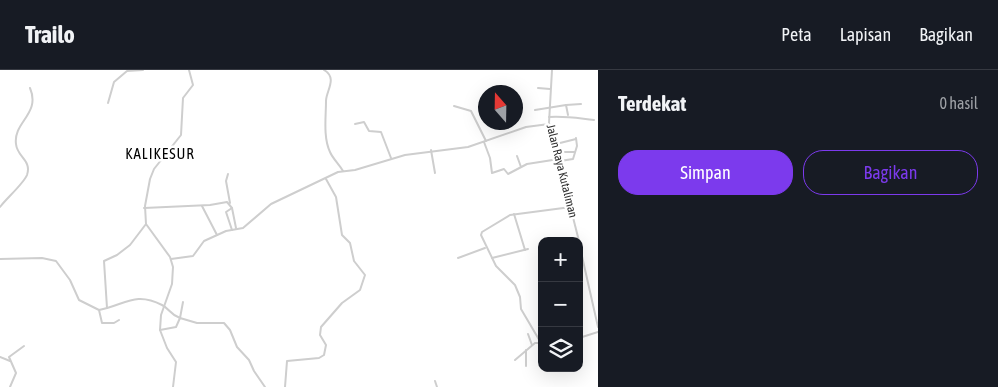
<!DOCTYPE html>
<html lang="id">
<meta charset="utf-8">
<style>
body{margin:0;font-family:"Asap Condensed",sans-serif;background:#242831;color:#f1f3f6}
.controls{position:absolute;right:15px;bottom:15px;display:grid;overflow:hidden;border-radius:10px;box-shadow:0 5px 20px #0002}
.controls button{width:45px;height:45px;display:grid;place-items:center;padding:0;border:0;border-bottom:1px solid #363941;background:#171b24;color:#f1f3f6;font:25px sans-serif}
.compass{position:absolute;left:478px;top:15px;width:45px;height:45px;border-radius:50%;background:#171b24;box-shadow:0 5px 20px #0002;rotate:340deg}
.list{margin:0;padding:0;list-style:none}
h2{display:flex;justify-content:space-between;align-items:center;height:65px;margin:0;padding:0 20px;font-size:21px}
h2 small{font-size:16px;font-weight:400;color:#9ea1a6}
.actions{display:flex;gap:10px;padding:15px 20px}
.actions a{flex:1;padding:11px 0;border:1px solid #7c3aed;border-radius:20px;text-align:center;font-size:18px;color:#7c3aed}
.actions .main{background:#7c3aed;color:#fff}
.icon{flex:none;width:28px;height:28px;fill:none;stroke:currentColor;stroke-width:2;stroke-linecap:round;stroke-linejoin:round}
.map{position:relative;flex:none;width:598px;height:317px;overflow:hidden}
header{display:flex;align-items:center;gap:30px;box-sizing:border-box;height:70px;padding:0 25px;background:#171b24;border-bottom:1px solid #363941}
header strong{font-size:24px}
nav{display:flex;gap:28px;margin-inline-start:auto;font-size:18px}
main{display:flex}
aside{flex:1;background:#171b24}
.map>svg:first-child{display:block}
.lines{fill:none;stroke-linecap:round;stroke-linejoin:round}
.minor{stroke:#cecece;stroke-width:2}
.labels{text-anchor:middle;stroke-width:5;stroke-linejoin:round;paint-order:stroke}
.street-label{font-size:12px;fill:#313131;stroke:#fff}
.quarter-label{font-size:15px;letter-spacing:1px;fill:#000;stroke:#fff}
</style>
<header>
<strong>Trailo</strong>
<nav><a>Peta</a><a>Lapisan</a><a>Bagikan</a></nav>
</header>
<main>
<div class="map">
<svg width="598" height="317" viewBox="0 0 598 317">
<rect width="100%" height="100%" fill="#fff"/>
<g class="lines">
<!-- minor -->
<g class="minor">
<path d="M 324,0 C 338,8 326,21 326,31 C 326,47 323,67 330,82 C 333,89 339,94 343,101"/>
<path d="M 552,0 L 549,53 L 579,171"/>
<path d="M 538,18 L 550,19"/>
<path d="M 108,33 L 114,12 L 127,1 L 143,0"/>
<path d="M 566,35 L 581,34"/>
<path d="M 454,36 L 471,41 L 486,71"/>
<path d="M 535,40 L 566,35 L 568,45"/>
<path d="M 549,47 C 567,46 576,48 594,50"/>
<path d="M 355,54 L 364,52 L 369,61 L 381,62 L 391,88"/>
<path d="M 484,72 L 490,88 L 492,103 L 504,99 L 508,104 L 527,94 L 559,89"/>
<path d="M 556,74 L 576,69"/>
<path d="M 431,80 L 435,103"/>
<path d="M 557,82 L 575,82"/>
<path d="M 517,86 L 521,97"/>
<path d="M 560,91 L 573,89 L 577,76 L 576,68"/>
<path d="M 228,104 L 226,111 L 230,133"/>
<path d="M 202,136 L 217,165"/>
<path d="M 0,137 C 6,129 24,113 27,105 C 32,90 17,87 16,74 C 13,52 41,44 30,18"/>
<path d="M 144,138 L 210,135 L 227,132 L 232,138 L 236,158"/>
<path d="M 232,138 L 226,142 L 232,160"/>
<path d="M 514,144 L 525,180"/>
<path d="M 579,173 L 598,257"/>
<path d="M 458,188 L 485,178"/>
<path d="M 492,188 L 528,179"/>
<path d="M 0,189 L 42,188 L 56,191 L 70,210 L 79,230 L 99,240 L 102,253 L 114,253 L 119,250"/>
<path d="M 171,189 L 193,186 L 204,171 L 226,161 L 243,158 L 271,134 L 338,102 L 355,100 L 405,85 L 468,77 L 526,57 L 549,54"/>
<path d="M 107,238 L 104,191 L 117,185 L 130,175 L 146,154"/>
<path d="M 99,240 C 125,235 135,221 162,235 C 170,239 168,243 180,248 L 183,232"/>
<path d="M 160,260 L 176,257 L 180,248 L 197,253 L 224,253 L 230,260 L 237,277 L 249,290 L 254,301 L 265,317"/>
<path d="M 528,264 L 532,275"/>
<path d="M 579,268 L 598,262"/>
<path d="M 541,273 L 521,239 L 520,227 L 515,215 L 496,196 L 481,165 L 482,162 L 510,145 L 571,137"/>
<path d="M 0,287 L 10,291"/>
<path d="M 515,290 L 535,273 L 542,273"/>
<path d="M 526,296 L 526,280"/>
<path d="M 435,311 L 437,317"/>
<path d="M 10,317 L 16,303 L 9,287 L 24,276"/>
<path d="M 173,317 L 176,292 L 167,278 L 160,260 L 161,245 L 172,214 L 173,197 L 170,187 L 146,154 L 145,136 L 150,109 L 154,99 L 181,65 L 183,28 L 193,15 L 189,0"/>
<path d="M 285,317 L 287,291 L 319,288 L 324,285 L 326,275 L 320,265 L 321,257 L 342,233 L 360,220 L 365,205 L 354,191 L 350,173 L 342,165 L 336,127 L 326,109"/>
</g>
</g>
<g class="labels">
<!-- street labels -->
<g class="street-label">
<text transform="translate(562 101) rotate(76)" y="4">Jalan Raya Kutaliman</text>
</g>
<!-- quarter labels -->
<g class="quarter-label">
<text x="160" y="89">KALIKESUR</text>
</g>
</g>
</svg>
<div class="controls">
<button>+</button>
<button>−</button>
<button><svg class="icon" aria-label="layers" viewBox="0 0 24 24"><path d="M12 4l9 5-9 5-9-5zM3 14l9 5 9-5"/></svg></button>
</div>
<svg class="compass" viewBox="-18 -18 36 36"><path d="M0-13l5 13h-10z" fill="#e53935"/><path d="M0 13l5-13h-10z" fill="#9ea1a6"/></svg>
</div>
<aside>
<h2>Terdekat<small>0 hasil</small></h2>
<ul class="list">
</ul>
<div class="actions"><a class="main">Simpan</a><a>Bagikan</a></div>
</aside>
</main>
